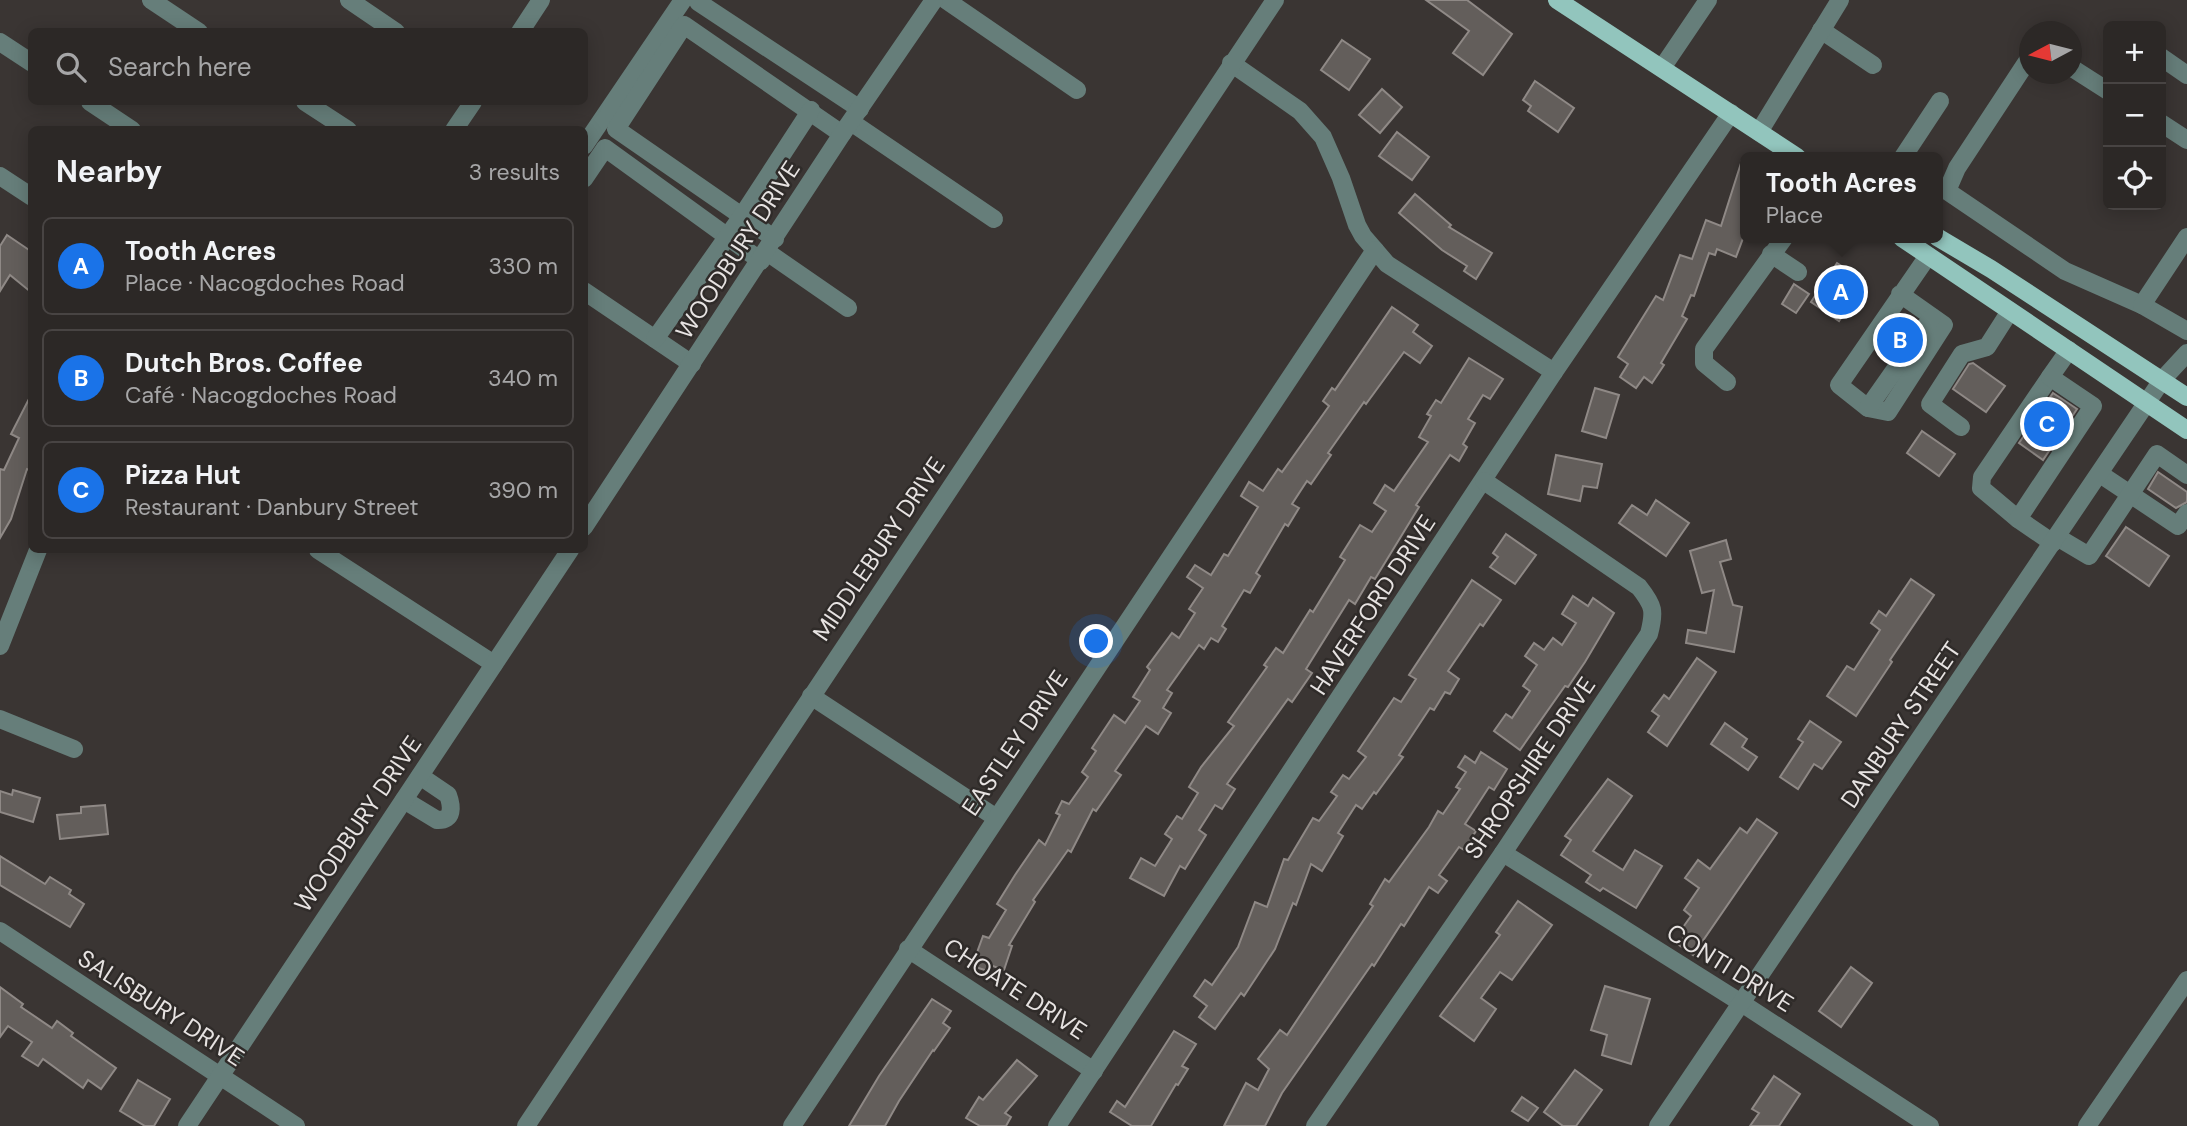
<!DOCTYPE html>
<meta charset="utf-8">
<style>
body{margin:0;font-family:"DM Sans",sans-serif;background:#383432;color:#f1f3f6}
.controls{position:absolute;right:21px;top:21px;display:grid;overflow:hidden;border-radius:10px;box-shadow:0 4px 18px #0003}
.controls button{width:63px;height:63px;display:grid;place-items:center;padding:0;border:0;border-bottom:2px solid #484443;background:#2c2826;color:#f1f3f6;font:35px sans-serif}
.compass{position:absolute;left:2019px;top:21px;width:63px;height:63px;border-radius:50%;background:#2c2826;box-shadow:0 4px 18px #0003;rotate:263deg}
.you{position:absolute;left:1097px;top:642px;width:24px;height:24px;margin:-18px;border:5px solid #fff;border-radius:50%;background:#1a73e8;box-shadow:0 0 0 10px #1a73e833}
.badge{display:grid;place-items:center;width:46px;height:46px;border-radius:50%;background:#1a73e8;color:#fff;font-size:23px;font-weight:700}
.pin{position:absolute;translate:-50% -50%;border:4px solid #fff;box-shadow:0 2px 7px #0006}
.popup{position:absolute;left:1740px;top:152px;width:203px;height:91px;box-sizing:border-box;display:grid;place-content:center;border-radius:10px;background:#2c2826;filter:drop-shadow(0 2px 5px #0005);font-size:23px;white-space:nowrap;color:#a6a6a7}
.popup b{font-size:26px;color:#f1f3f6}
.popup::after{content:'';position:absolute;left:50%;top:100%;margin-left:-14px;border:14px solid transparent;border-top-color:#2c2826}
.list{margin:0;padding:0;list-style:none}
h2{display:flex;justify-content:space-between;align-items:center;height:91px;margin:0;padding:0 28px;font-size:30px}
h2 small{font-size:23px;font-weight:400;color:#a6a6a7}
.list li{display:grid;grid-template-columns:46px 1fr auto;gap:21px;align-items:center;box-sizing:border-box;height:98px;margin:0 14px 14px;padding:0 14px;border:2px solid #484443;border-radius:10px}
.list b{display:block;font-size:26px;white-space:nowrap}
.list p{margin:0;font-size:23px;white-space:nowrap;color:#a6a6a7}
.list em{font-size:23px;font-style:normal;color:#a6a6a7}
.icon{flex:none;width:38px;height:38px;fill:none;stroke:currentColor;stroke-width:2;stroke-linecap:round;stroke-linejoin:round}
.map{position:relative;flex:none;width:2187px;height:1126px;overflow:hidden}
.search{position:absolute;background:#2c2826;box-shadow:0 4px 18px #0003;left:28px;top:28px;width:560px;height:77px;display:flex;align-items:center;gap:18px;box-sizing:border-box;padding:0 24px;border-radius:10px;color:#a6a6a7;font-size:26px}
.panel{position:absolute;background:#2c2826;box-shadow:0 4px 18px #0003;left:28px;top:126px;width:560px;height:427px;border-radius:10px}
.map>svg:first-child{display:block}
.building{fill:#635e5b;stroke:#8f8986;stroke-width:2}
.lines{fill:none;stroke-linecap:round;stroke-linejoin:round}
.minor{stroke:#667e7a;stroke-width:18}
.major{stroke:#92c5bd;stroke-width:18}
.labels{text-anchor:middle;stroke-width:5;stroke-linejoin:round;paint-order:stroke}
.street-label{font-size:24px;fill:#e7e3e2;stroke:#2f2b29}
</style>
<div class="map">
<svg width="2187" height="1126" viewBox="0 0 2187 1126">
<rect width="100%" height="100%" fill="#3a3533"/>
<!-- building -->
<g class="building">
<path d="M 1426,0 L 1467,0 L 1512,34 L 1483,75 L 1453,53 L 1469,31 Z"/>
<path d="M 1342,40 L 1370,59 L 1349,90 L 1321,70 Z"/>
<path d="M 1535,81 L 1574,108 L 1558,132 L 1528,111 L 1531,106 L 1523,100 Z"/>
<path d="M 1382,89 L 1402,107 L 1380,133 L 1359,115 Z"/>
<path d="M 1397,132 L 1429,157 L 1412,180 L 1379,156 Z"/>
<path d="M 1742,160 L 1745,161 L 1745,233 L 1736,257 L 1717,249 L 1715,255 L 1709,253 L 1694,296 L 1691,295 L 1682,316 L 1687,319 L 1661,363 L 1664,365 L 1652,383 L 1644,377 L 1636,388 L 1620,377 L 1628,364 L 1618,357 L 1656,296 L 1663,300 L 1680,255 L 1692,259 L 1706,220 L 1721,226 Z"/>
<path d="M 1415,194 L 1451,225 L 1449,227 L 1492,253 L 1476,279 L 1464,271 L 1467,266 L 1442,250 L 1399,213 Z"/>
<path d="M 7,235 L 32,252 L 32,293 L 10,275 L 0,291 L 0,246 Z"/>
<path d="M 1837,263 L 1865,281 L 1839,321 L 1811,302 Z"/>
<path d="M 1794,284 L 1809,294 L 1796,313 L 1782,304 Z"/>
<path d="M 1392,307 L 1418,325 L 1413,332 L 1432,346 L 1420,363 L 1404,352 L 1366,404 L 1364,402 L 1328,453 L 1331,455 L 1311,484 L 1307,481 L 1292,504 L 1299,508 L 1288,526 L 1285,524 L 1256,573 L 1260,576 L 1250,593 L 1244,590 L 1222,626 L 1226,629 L 1218,642 L 1211,638 L 1204,649 L 1199,645 L 1167,690 L 1172,693 L 1163,708 L 1171,713 L 1158,734 L 1146,726 L 1115,771 L 1121,775 L 1096,811 L 1093,809 L 1071,852 L 1068,850 L 1033,900 L 1035,902 L 1009,945 L 1012,946 L 1004,970 L 990,965 L 988,971 L 972,966 L 983,936 L 989,938 L 1006,910 L 997,904 L 1015,875 L 1039,840 L 1045,845 L 1060,815 L 1056,813 L 1062,801 L 1069,804 L 1088,777 L 1082,772 L 1096,751 L 1092,748 L 1114,715 L 1125,723 L 1140,701 L 1133,697 L 1150,670 L 1147,667 L 1172,633 L 1179,638 L 1195,613 L 1189,609 L 1203,588 L 1187,577 L 1195,565 L 1211,575 L 1224,554 L 1228,556 L 1258,507 L 1241,496 L 1249,482 L 1263,491 L 1278,469 L 1282,472 L 1329,406 L 1323,401 L 1332,388 L 1335,390 Z"/>
<path d="M 1898,320 L 1910,328 L 1890,357 L 1885,353 L 1892,342 L 1886,338 Z"/>
<path d="M 1469,358 L 1503,379 L 1490,399 L 1483,395 L 1468,419 L 1475,423 L 1463,444 L 1467,447 L 1459,461 L 1450,455 L 1416,505 L 1419,507 L 1375,579 L 1371,577 L 1355,604 L 1349,600 L 1306,669 L 1312,673 L 1292,702 L 1288,699 L 1227,784 L 1235,789 L 1222,809 L 1215,805 L 1199,830 L 1206,835 L 1185,869 L 1180,866 L 1164,896 L 1130,878 L 1141,858 L 1155,866 L 1172,839 L 1165,834 L 1177,816 L 1182,819 L 1198,793 L 1189,787 L 1201,767 L 1234,726 L 1228,722 L 1267,667 L 1264,665 L 1276,648 L 1283,653 L 1310,610 L 1313,612 L 1345,560 L 1340,557 L 1360,525 L 1372,532 L 1386,511 L 1374,503 L 1385,485 L 1394,491 L 1428,442 L 1419,437 L 1431,416 L 1427,414 L 1436,400 L 1441,403 Z"/>
<path d="M 1973,363 L 2005,386 L 1986,412 L 1953,389 L 1969,364 Z"/>
<path d="M 1595,388 L 1619,395 L 1606,438 L 1582,431 Z"/>
<path d="M 32,393 L 32,471 L 27,469 L 11,519 L 0,538 L 0,469 L 4,470 L 19,438 L 11,434 Z"/>
<path d="M 2053,393 L 2077,409 L 2043,460 L 2019,443 Z"/>
<path d="M 1922,431 L 1955,454 L 1939,476 L 1907,453 Z"/>
<path d="M 1556,455 L 1602,464 L 1597,488 L 1583,486 L 1580,501 L 1548,494 Z"/>
<path d="M 2158,472 L 2187,492 L 2187,502 L 2176,508 L 2148,489 Z"/>
<path d="M 1656,500 L 1689,523 L 1666,556 L 1619,523 L 1632,505 L 1647,515 Z"/>
<path d="M 2126,527 L 2169,556 L 2149,586 L 2106,556 Z"/>
<path d="M 1506,534 L 1536,555 L 1515,584 L 1490,567 L 1498,557 L 1493,553 Z"/>
<path d="M 1726,540 L 1731,559 L 1720,562 L 1733,605 L 1742,607 L 1734,652 L 1686,643 L 1688,630 L 1706,633 L 1714,590 L 1702,593 L 1690,551 Z"/>
<path d="M 1911,579 L 1934,595 L 1890,660 L 1892,662 L 1856,716 L 1827,696 L 1847,666 L 1854,670 L 1880,630 L 1871,623 L 1879,611 L 1886,616 Z"/>
<path d="M 1472,580 L 1501,600 L 1483,626 L 1480,624 L 1448,671 L 1459,679 L 1450,694 L 1445,692 L 1434,710 L 1430,708 L 1399,755 L 1403,757 L 1376,794 L 1374,792 L 1362,809 L 1356,805 L 1338,833 L 1343,836 L 1322,871 L 1311,864 L 1296,905 L 1293,903 L 1275,949 L 1244,996 L 1241,993 L 1215,1029 L 1199,1017 L 1207,1006 L 1194,996 L 1205,980 L 1212,985 L 1238,947 L 1255,902 L 1267,907 L 1284,859 L 1288,860 L 1313,818 L 1319,821 L 1337,796 L 1331,792 L 1343,775 L 1349,779 L 1366,757 L 1358,751 L 1394,698 L 1401,702 L 1416,679 L 1409,675 Z"/>
<path d="M 1573,596 L 1588,606 L 1593,598 L 1614,613 L 1585,662 L 1568,687 L 1565,686 L 1520,750 L 1494,731 L 1506,714 L 1512,718 L 1530,691 L 1523,686 L 1537,665 L 1525,656 L 1534,643 L 1544,650 L 1553,638 L 1562,645 L 1576,623 L 1562,614 Z"/>
<path d="M 1697,658 L 1716,672 L 1667,746 L 1648,732 L 1659,716 L 1652,711 L 1664,695 L 1669,699 Z"/>
<path d="M 1810,721 L 1841,742 L 1822,769 L 1814,764 L 1798,789 L 1780,777 L 1803,742 L 1798,739 Z"/>
<path d="M 1725,723 L 1747,739 L 1742,747 L 1757,757 L 1748,770 L 1711,744 Z"/>
<path d="M 1481,752 L 1507,769 L 1494,790 L 1489,787 L 1465,824 L 1476,831 L 1464,850 L 1459,847 L 1439,875 L 1447,881 L 1438,893 L 1429,887 L 1404,926 L 1401,924 L 1374,966 L 1372,964 L 1282,1093 L 1265,1126 L 1224,1126 L 1246,1083 L 1258,1090 L 1269,1069 L 1258,1059 L 1280,1030 L 1287,1035 L 1373,906 L 1370,904 L 1385,879 L 1389,882 L 1429,827 L 1438,811 L 1443,814 L 1460,789 L 1456,787 L 1466,772 L 1458,767 L 1465,756 L 1475,763 Z"/>
<path d="M 1608,779 L 1632,796 L 1593,851 L 1623,870 L 1635,850 L 1662,866 L 1636,908 L 1603,888 L 1600,891 L 1586,882 L 1591,875 L 1561,855 L 1571,840 L 1565,836 Z"/>
<path d="M 13,790 L 40,798 L 33,822 L 0,812 L 0,791 L 12,795 Z"/>
<path d="M 105,805 L 108,834 L 60,839 L 57,815 L 81,813 L 81,807 Z"/>
<path d="M 1757,819 L 1777,833 L 1693,955 L 1679,945 L 1686,934 L 1681,930 L 1691,916 L 1684,910 L 1699,888 L 1685,878 L 1698,860 L 1710,869 L 1740,828 L 1747,833 Z"/>
<path d="M 0,856 L 45,884 L 50,877 L 71,890 L 69,894 L 84,904 L 70,927 L 0,885 Z"/>
<path d="M 1518,901 L 1552,925 L 1512,980 L 1500,972 L 1481,998 L 1496,1009 L 1474,1041 L 1440,1016 L 1500,935 L 1496,932 Z"/>
<path d="M 1851,967 L 1872,983 L 1841,1027 L 1819,1011 Z"/>
<path d="M 1605,986 L 1650,999 L 1631,1064 L 1602,1055 L 1607,1035 L 1591,1030 Z"/>
<path d="M 0,987 L 23,1004 L 21,1007 L 52,1028 L 57,1021 L 73,1033 L 71,1036 L 116,1068 L 101,1089 L 88,1080 L 83,1088 L 43,1059 L 38,1066 L 22,1056 L 32,1042 L 8,1026 L 0,1037 Z"/>
<path d="M 932,999 L 951,1011 L 943,1023 L 950,1028 L 934,1051 L 933,1050 L 899,1101 L 885,1126 L 849,1126 L 879,1076 Z"/>
<path d="M 1174,1031 L 1196,1044 L 1182,1066 L 1188,1069 L 1178,1085 L 1176,1084 L 1151,1126 L 1132,1126 L 1110,1112 L 1117,1101 L 1125,1107 Z"/>
<path d="M 1017,1060 L 1037,1076 L 1005,1113 L 1011,1117 L 1006,1126 L 980,1126 L 966,1118 L 979,1097 L 983,1100 Z"/>
<path d="M 1575,1070 L 1602,1090 L 1576,1126 L 1563,1126 L 1544,1112 Z"/>
<path d="M 1774,1076 L 1800,1094 L 1779,1126 L 1750,1126 L 1759,1113 L 1752,1109 Z"/>
<path d="M 138,1080 L 170,1099 L 154,1126 L 145,1126 L 120,1111 Z"/>
<path d="M 1522,1097 L 1538,1108 L 1528,1121 L 1512,1111 Z"/>
</g>
<g class="lines">
<!-- minor -->
<g class="minor">
<path d="M 151,0 L 199,32"/>
<path d="M 349,0 L 396,32"/>
<path d="M 700,0 L 698,2 L 860,109"/>
<path d="M 946,0 L 1077,90"/>
<path d="M 1821,30 L 1873,65"/>
<path d="M 520,32 L 541,0"/>
<path d="M 0,42 L 32,63"/>
<path d="M 2030,57 L 1957,168 L 1947,191 L 2065,271 L 2142,305 L 2187,331"/>
<path d="M 2161,57 L 2187,75"/>
<path d="M 1231,63 L 1300,111 L 1323,137 L 1341,178 L 1357,225 L 1363,236 L 1387,264 L 1554,372"/>
<path d="M 1662,68 L 1708,0"/>
<path d="M 2072,68 L 2108,91"/>
<path d="M 90,102 L 132,130"/>
<path d="M 305,102 L 348,130"/>
<path d="M 851,122 L 994,219"/>
<path d="M 2161,123 L 2187,140"/>
<path d="M 454,130 L 473,102"/>
<path d="M 1759,132 L 1840,0"/>
<path d="M 584,146 L 683,0"/>
<path d="M 1903,157 L 1940,101"/>
<path d="M 0,176 L 32,197"/>
<path d="M 584,179 L 605,148 L 761,261"/>
<path d="M 775,239 L 616,129 L 684,25 L 842,134"/>
<path d="M 767,252 L 848,308"/>
<path d="M 1771,254 L 1798,272"/>
<path d="M 584,291 L 692,364"/>
<path d="M 1900,294 L 1944,325 L 1888,412 L 1868,408 L 1839,385 L 1928,256"/>
<path d="M 2142,305 L 2187,237"/>
<path d="M 655,339 L 742,216 L 811,110"/>
<path d="M 1727,382 L 1704,363 L 1704,349 L 1784,238"/>
<path d="M 1868,408 L 1932,317"/>
<path d="M 1961,427 L 1930,404 L 1962,354 L 1987,347 L 2010,311"/>
<path d="M 2100,474 L 2178,526 L 2187,513"/>
<path d="M 2018,519 L 1981,488 L 1982,477 L 2050,377"/>
<path d="M 584,527 L 842,134 L 934,0"/>
<path d="M 2057,537 L 2089,556 L 2157,454 L 2187,475"/>
<path d="M 2053,543 L 2018,519 L 2093,406 L 2050,377 L 2069,350"/>
<path d="M 318,550 L 494,664"/>
<path d="M 0,646 L 38,550"/>
<path d="M 811,696 L 995,817"/>
<path d="M 0,719 L 74,749"/>
<path d="M 404,800 L 437,820 C 454,821 452,806 448,795 L 420,776"/>
<path d="M 1503,853 L 1743,1004 L 1930,1126"/>
<path d="M 0,931 L 296,1126"/>
<path d="M 908,949 L 1094,1071"/>
<path d="M 187,1126 L 570,550"/>
<path d="M 526,1126 L 1275,0"/>
<path d="M 792,1126 L 1375,250"/>
<path d="M 1057,1126 L 1554,372 L 1731,113"/>
<path d="M 1315,1126 L 1503,853 L 1649,634 C 1655,611 1654,606 1639,587 L 1484,481"/>
<path d="M 1658,1126 L 2162,380 L 2187,353"/>
<path d="M 2087,1126 L 2187,980"/>
</g>
<!-- major -->
<g class="major">
<path d="M 1557,0 L 1797,157"/>
<path d="M 1937,237 L 1991,269 L 2187,397"/>
<path d="M 1902,238 L 2187,430"/>
</g>
</g>
<g class="labels">
<!-- street labels -->
<g class="street-label">
<text transform="translate(738 250) rotate(-57)" y="8">WOODBURY DRIVE</text>
<text transform="translate(879 549) rotate(-56)" y="8">MIDDLEBURY DRIVE</text>
<text transform="translate(1373 605) rotate(-57)" y="8">HAVERFORD DRIVE</text>
<text transform="translate(1901 725) rotate(-56)" y="8">DANBURY STREET</text>
<text transform="translate(1015 743) rotate(-56)" y="8">EASTLEY DRIVE</text>
<text transform="translate(1530 768) rotate(-56)" y="8">SHROPSHIRE DRIVE</text>
<text transform="translate(358 824) rotate(-56)" y="8">WOODBURY DRIVE</text>
<text transform="translate(1730 968) rotate(32)" y="8">CONTI DRIVE</text>
<text transform="translate(1015 989) rotate(33)" y="8">CHOATE DRIVE</text>
<text transform="translate(161 1008) rotate(33)" y="8">SALISBURY DRIVE</text>
</g>
</g>
</svg>
<div class="controls">
<button>+</button>
<button>−</button>
<button><svg class="icon" aria-label="locate" viewBox="0 0 24 24"><circle cx="12" cy="12" r="6"/><path d="M12 2v4M12 18v4M2 12h4M18 12h4"/></svg></button>
</div>
<svg class="compass" viewBox="-18 -18 36 36"><path d="M0-13l5 13h-10z" fill="#e53935"/><path d="M0 13l5-13h-10z" fill="#a6a6a7"/></svg>
<div class="you"></div>
<div class="pin badge" style="left:1841px;top:292px">A</div>
<div class="popup"><b>Tooth Acres</b>Place</div>
<div class="pin badge" style="left:1900px;top:340px">B</div>
<div class="pin badge" style="left:2047px;top:424px">C</div>
<div class="search"><svg class="icon" aria-label="search" viewBox="0 0 24 24"><circle cx="10" cy="10" r="6"/><path d="M15 15l6 6"/></svg>Search here</div>
<section class="panel">
<h2>Nearby<small>3 results</small></h2>
<ul class="list">
<li><span class="badge">A</span><div><b>Tooth Acres</b><p>Place · Nacogdoches Road</p></div><em>330 m</em></li>
<li><span class="badge">B</span><div><b>Dutch Bros. Coffee</b><p>Café · Nacogdoches Road</p></div><em>340 m</em></li>
<li><span class="badge">C</span><div><b>Pizza Hut</b><p>Restaurant · Danbury Street</p></div><em>390 m</em></li>
</ul>
</section>
</div>
